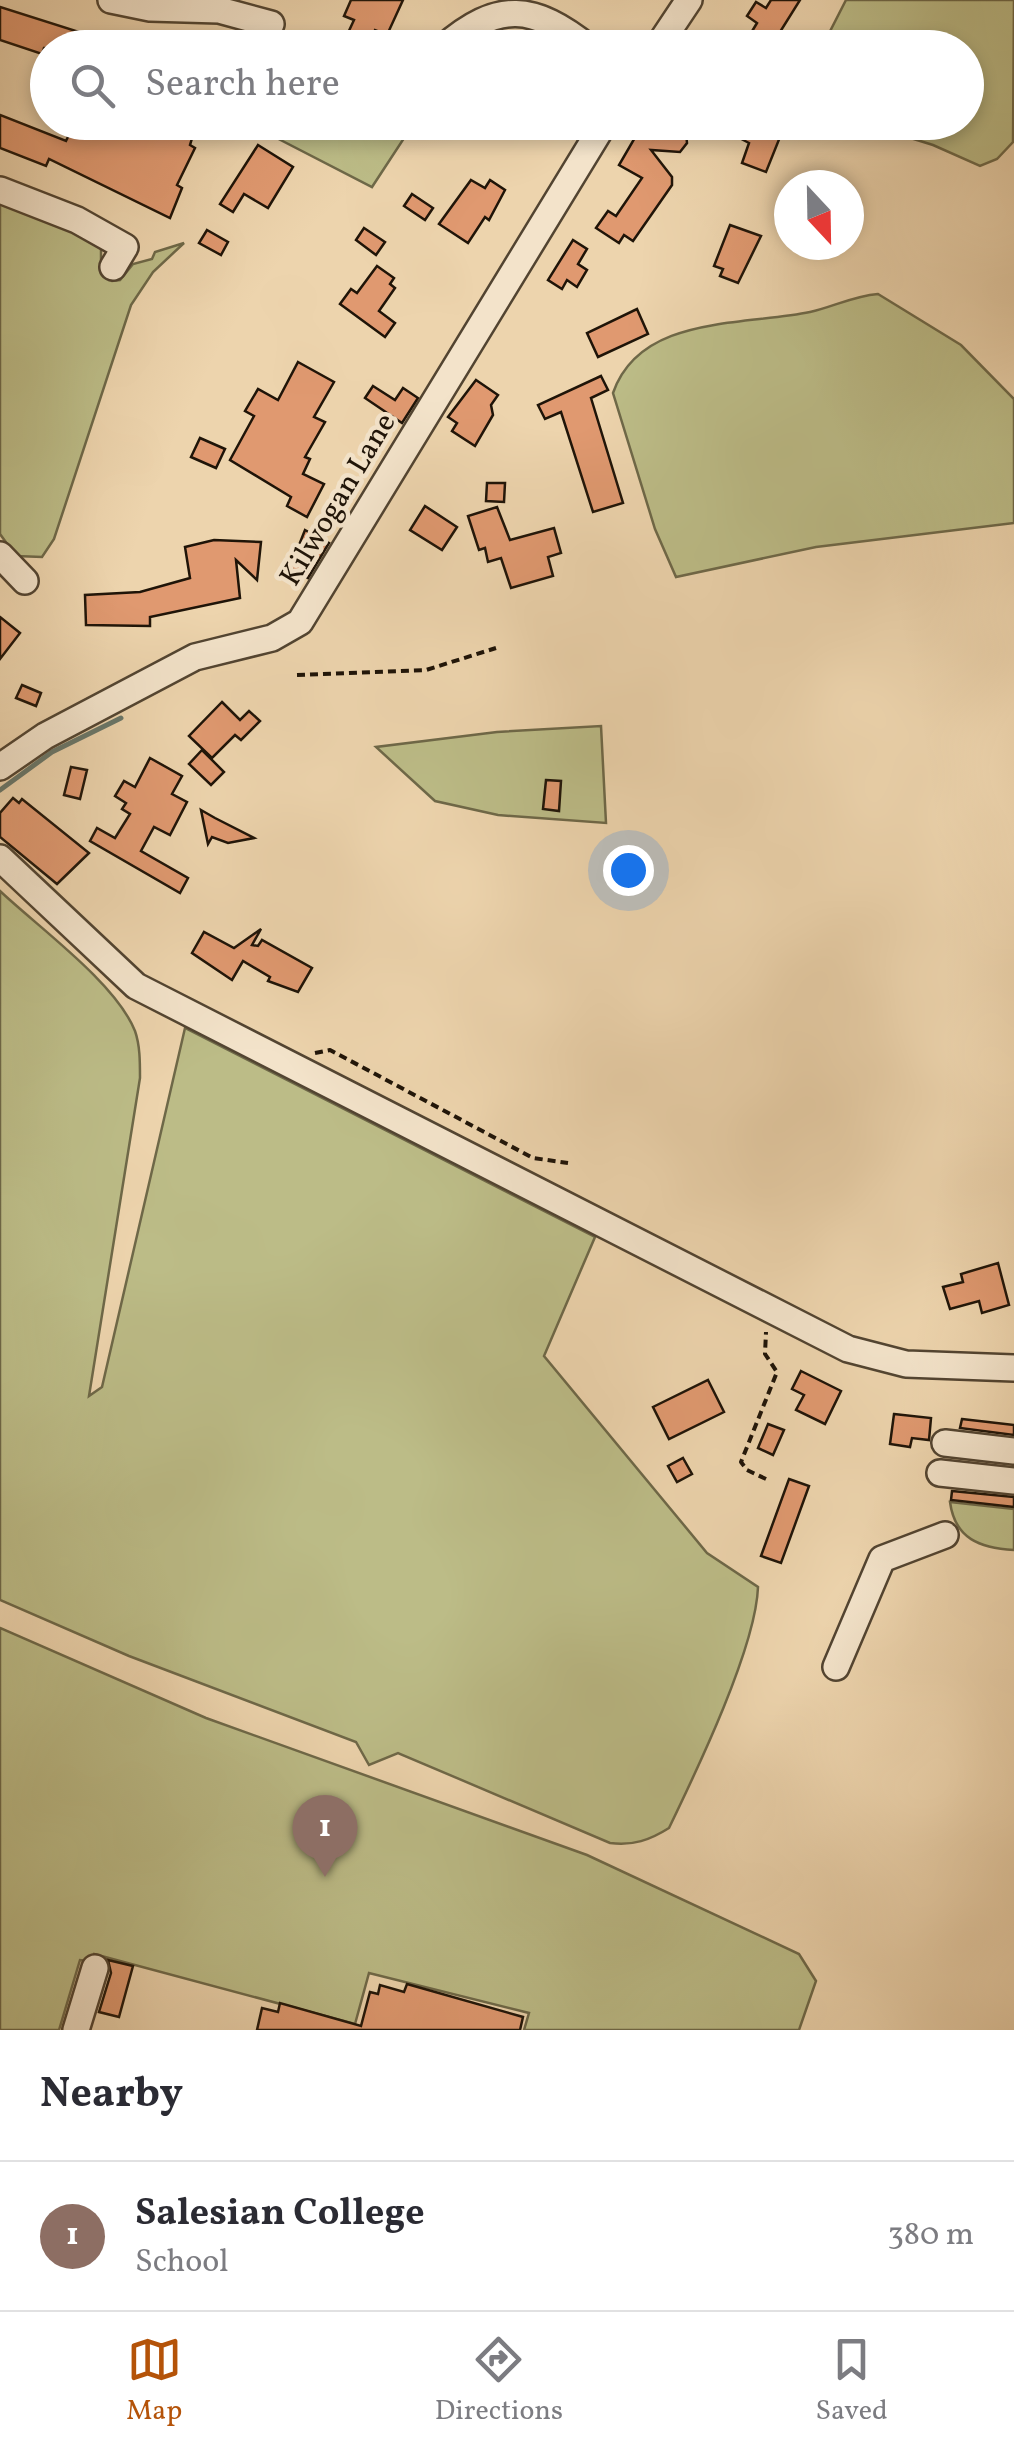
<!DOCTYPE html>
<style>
body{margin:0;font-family:Vollkorn,serif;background:#f2f2f3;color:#2b2b33}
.compass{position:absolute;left:774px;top:170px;width:90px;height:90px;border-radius:50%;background:#fff;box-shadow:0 5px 15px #0003;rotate:158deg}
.you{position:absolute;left:628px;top:870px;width:35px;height:35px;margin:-25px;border:8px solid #fff;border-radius:50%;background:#1a73e8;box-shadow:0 0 0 15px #1a73e833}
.badge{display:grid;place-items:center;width:65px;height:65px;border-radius:50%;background:#b45309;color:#fff;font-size:32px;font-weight:700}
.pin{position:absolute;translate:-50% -82px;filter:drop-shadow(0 2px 5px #0008)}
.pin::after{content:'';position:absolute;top:52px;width:35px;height:30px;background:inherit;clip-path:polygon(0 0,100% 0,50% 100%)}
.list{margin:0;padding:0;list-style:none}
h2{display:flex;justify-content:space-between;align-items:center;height:130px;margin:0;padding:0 40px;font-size:42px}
h2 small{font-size:32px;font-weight:400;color:#7c7c81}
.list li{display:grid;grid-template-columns:65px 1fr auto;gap:30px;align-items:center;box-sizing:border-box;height:150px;padding:0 40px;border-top:2px solid #e1e1e2}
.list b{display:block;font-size:38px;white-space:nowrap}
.list p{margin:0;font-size:32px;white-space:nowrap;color:#7c7c81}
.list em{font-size:32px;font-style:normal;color:#7c7c81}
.icon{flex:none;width:55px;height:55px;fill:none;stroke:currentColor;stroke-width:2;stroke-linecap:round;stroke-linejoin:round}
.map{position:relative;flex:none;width:1014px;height:2030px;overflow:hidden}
.search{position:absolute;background:#fff;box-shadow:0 5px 15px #0003;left:30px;right:30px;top:30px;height:110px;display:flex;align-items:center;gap:25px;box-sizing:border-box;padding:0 35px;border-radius:55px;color:#7c7c81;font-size:38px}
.sheet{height:280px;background:#fff}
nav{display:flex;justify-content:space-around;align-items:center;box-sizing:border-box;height:140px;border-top:2px solid #e1e1e2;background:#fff;font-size:28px;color:#7c7c81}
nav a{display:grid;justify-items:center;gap:5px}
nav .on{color:#b45309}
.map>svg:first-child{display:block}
.green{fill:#bcbc87;stroke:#6e6848;stroke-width:2.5}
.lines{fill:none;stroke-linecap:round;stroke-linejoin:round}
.stream{stroke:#687669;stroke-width:5}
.building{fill:#e09970;stroke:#1f1408;stroke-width:2.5}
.minor-casing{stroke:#524431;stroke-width:30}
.path{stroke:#1f1408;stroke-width:4;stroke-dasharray:8 5;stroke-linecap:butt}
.minor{stroke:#f3e3ca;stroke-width:25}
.labels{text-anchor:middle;stroke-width:9;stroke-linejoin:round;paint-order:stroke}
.street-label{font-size:30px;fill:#1f1408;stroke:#f3e3ca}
</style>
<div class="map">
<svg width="1014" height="2030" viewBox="0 0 1014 2030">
<rect width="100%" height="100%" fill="#edd4ad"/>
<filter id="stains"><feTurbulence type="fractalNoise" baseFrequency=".002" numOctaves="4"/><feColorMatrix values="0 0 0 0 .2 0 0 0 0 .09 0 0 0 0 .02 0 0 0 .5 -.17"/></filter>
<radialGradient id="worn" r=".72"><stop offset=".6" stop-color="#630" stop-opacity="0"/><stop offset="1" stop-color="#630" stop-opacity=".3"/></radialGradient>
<!-- green -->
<g class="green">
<path d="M 846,0 L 1014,0 L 1013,142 L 997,159 L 980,166 L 933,145 L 862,123 L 966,122 L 966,48 L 822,47 Z"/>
<path d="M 275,122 L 414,122 L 414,123 L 372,187 L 269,134 Z"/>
<path d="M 0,199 L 30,209 L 101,247 L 101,271 L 112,281 L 120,280 L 133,264 L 152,259 L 155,252 L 184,243 L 153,272 L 131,305 L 54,539 L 42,557 L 16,556 L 0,534 Z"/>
<path d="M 878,294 L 961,345 L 1014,399 L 1014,523 L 816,547 L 676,577 L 655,529 L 613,393 C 640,315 742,326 810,312 C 833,307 853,296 878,294 Z"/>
<path d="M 601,726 L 606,823 L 498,815 L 435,801 L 376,747 L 497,732 Z"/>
<path d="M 0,891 C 38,927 116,983 135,1031 C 140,1045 140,1062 140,1078 L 89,1396 L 102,1387 L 185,1028 L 595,1237 L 544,1356 L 707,1553 L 758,1587 C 756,1647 697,1770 669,1828 C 650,1840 633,1846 610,1843 L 398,1753 L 369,1765 L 356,1742 L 129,1656 L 0,1600 Z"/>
<path d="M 950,1502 L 1014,1509 L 1014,1550 C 980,1548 955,1539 950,1502 Z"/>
<path d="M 0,1628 L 206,1718 L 587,1855 L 799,1954 L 816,1981 L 799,2030 L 524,2030 L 529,2013 L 369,1973 L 355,2024 L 94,1954 L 90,1961 L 80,1960 L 59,2030 L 0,2030 Z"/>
</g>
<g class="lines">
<!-- stream -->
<path class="stream" d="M 0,790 L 52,752 L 121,718"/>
</g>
<!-- building -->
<g class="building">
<path d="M 351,0 L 403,0 L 387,35 L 375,30 L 366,48 L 341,48 L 354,20 L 344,16 Z"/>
<path d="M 771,0 L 800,0 L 770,48 L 742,48 L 757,23 L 747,16 L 756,2 L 766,8 Z"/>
<path d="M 0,7 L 117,44 L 116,48 L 44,48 L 42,54 L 0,40 Z"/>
<path d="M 0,115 L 66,141 L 75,122 L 129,122 L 164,138 L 169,122 L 197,122 L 190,145 L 195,148 L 177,185 L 182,188 L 170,218 L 49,159 L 46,166 L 0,148 Z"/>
<path d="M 644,122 L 685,122 L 687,143 L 680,152 L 651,150 L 672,177 L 672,185 L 633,241 L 624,235 L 619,243 L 596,228 L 608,211 L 616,216 L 642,178 L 619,165 Z"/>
<path d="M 709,122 L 786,122 L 766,172 L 742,163 L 749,143 Z"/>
<path d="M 258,145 L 293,167 L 268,208 L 244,194 L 233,212 L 220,204 Z"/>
<path d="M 471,180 L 485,188 L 490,180 L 505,190 L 489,220 L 485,217 L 468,243 L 439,224 Z"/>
<path d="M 412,194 L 433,208 L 425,220 L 404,206 Z"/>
<path d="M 730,225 L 761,236 L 738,283 L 720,276 L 723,269 L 714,266 Z"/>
<path d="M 364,228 L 385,242 L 376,255 L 356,240 Z"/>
<path d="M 207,230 L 228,242 L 221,255 L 199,243 Z"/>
<path d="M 573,240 L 587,249 L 578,264 L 587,270 L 577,287 L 567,280 L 562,289 L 548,280 Z"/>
<path d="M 377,266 L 394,278 L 390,284 L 395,288 L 379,311 L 395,323 L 385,337 L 340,304 L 351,289 L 357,293 Z"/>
<path d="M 637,309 L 648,334 L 598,357 L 587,333 Z"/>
<path d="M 298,362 L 334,382 L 314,417 L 325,422 L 305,457 L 310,459 L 303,474 L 324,484 L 307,517 L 287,506 L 291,497 L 230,460 L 254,416 L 245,411 L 258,389 L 278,400 Z"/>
<path d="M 601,376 L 608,390 L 591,398 L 623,503 L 593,512 L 561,412 L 545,419 L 538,405 Z"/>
<path d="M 476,380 L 498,395 L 491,405 L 493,415 L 475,446 L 452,431 L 457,423 L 448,417 Z"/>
<path d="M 373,386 L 395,400 L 403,388 L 418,398 L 402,423 L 365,398 Z"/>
<path d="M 200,438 L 225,449 L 216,468 L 191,457 Z"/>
<path d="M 487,483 L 505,483 L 504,502 L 486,501 Z"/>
<path d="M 425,506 L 457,527 L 442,550 L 410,530 Z"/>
<path d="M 497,507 L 510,540 L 554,528 L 561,553 L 548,557 L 553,576 L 511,588 L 501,558 L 488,562 L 485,548 L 479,550 L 468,516 Z"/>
<path d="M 305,530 L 329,543 L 308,578 L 290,568 Z"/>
<path d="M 214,540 L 261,542 L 257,580 L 236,560 L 240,598 L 150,617 L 150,626 L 86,625 L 85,595 L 140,592 L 190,578 L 185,547 Z"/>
<path d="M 0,617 L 20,633 L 0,659 Z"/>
<path d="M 22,685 L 41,693 L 36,706 L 16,698 Z"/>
<path d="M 222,702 L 240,720 L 249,711 L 260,721 L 241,740 L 235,735 L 212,758 L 189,736 Z"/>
<path d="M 202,750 L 224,772 L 211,785 L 189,764 Z"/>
<path d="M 150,758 L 182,776 L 172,794 L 187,802 L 170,835 L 154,827 L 141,851 L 188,878 L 180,893 L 90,841 L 97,828 L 115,838 L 130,814 L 122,809 L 126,803 L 115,796 L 124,781 L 135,787 Z"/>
<path d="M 71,767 L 87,770 L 80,799 L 64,795 Z"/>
<path d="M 546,780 L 561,781 L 559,811 L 543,809 Z"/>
<path d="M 13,798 L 19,803 L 22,799 L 89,853 L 57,884 L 0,837 L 0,813 Z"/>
<path d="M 201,810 L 215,818 L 254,838 L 228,843 L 212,837 L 208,844 Z"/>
<path d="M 261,929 L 252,945 L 258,946 L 262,940 L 312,968 L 298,992 L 268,981 L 270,977 L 243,961 L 232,980 L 192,953 L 204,932 L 234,948 Z"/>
<path d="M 998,1263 L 1009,1305 L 982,1313 L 979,1301 L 950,1309 L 943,1287 L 963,1282 L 961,1274 Z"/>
<path d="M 801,1371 L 841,1391 L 825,1424 L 796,1410 L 804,1395 L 792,1389 Z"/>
<path d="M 708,1380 L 724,1412 L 669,1439 L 653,1407 Z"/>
<path d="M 894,1414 L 931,1418 L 929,1440 L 912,1438 L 910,1447 L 890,1444 Z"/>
<path d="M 962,1419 L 1014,1425 L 1014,1435 L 960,1428 Z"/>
<path d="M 768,1424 L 784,1430 L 773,1455 L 758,1448 Z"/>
<path d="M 683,1458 L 692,1474 L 677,1482 L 668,1466 Z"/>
<path d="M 789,1479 L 809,1486 L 781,1563 L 761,1556 Z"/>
<path d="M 952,1491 L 1014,1497 L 1014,1507 L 951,1500 Z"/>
<path d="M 108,1960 L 133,1966 L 119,2017 L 99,2012 L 111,1973 Z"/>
<path d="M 407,1984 L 523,2017 L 520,2030 L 257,2030 L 262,2008 L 278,2012 L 280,2003 L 361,2026 L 370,1992 L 378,1994 L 380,1985 L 404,1992 Z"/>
</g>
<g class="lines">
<!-- minor casing -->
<g class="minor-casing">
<g id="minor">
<path d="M 111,0 L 150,8 L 219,10 L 271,24"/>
<path d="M 443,48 C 498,0 534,4 589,48"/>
<path d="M 657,48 L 689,0"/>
<path d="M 0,190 L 77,220 L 125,247 L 113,267"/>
<path d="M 0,555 L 25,581"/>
<path d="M 0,767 L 45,736 L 195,657 L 272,638 L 300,622 L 605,122"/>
<path d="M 0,858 L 136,986 L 848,1349 L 906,1364 L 1014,1368"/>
<path d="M 945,1443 L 1014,1451"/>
<path d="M 940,1473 L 1014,1481"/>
<path d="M 836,1667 L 882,1559 L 945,1535"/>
<path d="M 76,2030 L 95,1968"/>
</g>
</g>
<!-- path -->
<g class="path">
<path d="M 297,675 L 426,670 L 496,648"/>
<path d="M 315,1053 L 330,1050 L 533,1158 L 568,1163"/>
<path d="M 766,1479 L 747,1470 L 741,1462 L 777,1372 L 765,1354 L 766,1332"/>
</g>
<!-- minor -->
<use href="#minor" class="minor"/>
</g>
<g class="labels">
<!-- street labels -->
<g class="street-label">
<text transform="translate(337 499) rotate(-59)" y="10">Kilwogan Lane</text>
</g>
</g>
<rect width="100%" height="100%" filter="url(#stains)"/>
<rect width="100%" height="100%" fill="url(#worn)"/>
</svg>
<svg class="compass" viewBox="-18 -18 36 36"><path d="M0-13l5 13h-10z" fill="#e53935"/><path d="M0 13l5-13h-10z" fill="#7c7c81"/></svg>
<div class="you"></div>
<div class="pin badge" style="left:325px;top:1877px;background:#8d6e63">1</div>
<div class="search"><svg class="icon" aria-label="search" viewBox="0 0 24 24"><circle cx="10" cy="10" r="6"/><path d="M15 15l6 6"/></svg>Search here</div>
</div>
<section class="sheet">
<h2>Nearby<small></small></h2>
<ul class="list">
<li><span class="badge" style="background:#8d6e63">1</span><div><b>Salesian College</b><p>School</p></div><em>380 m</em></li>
</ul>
</section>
<nav>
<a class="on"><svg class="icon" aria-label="map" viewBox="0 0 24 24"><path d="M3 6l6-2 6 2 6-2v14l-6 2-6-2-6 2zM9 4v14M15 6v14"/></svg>Map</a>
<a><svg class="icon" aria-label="directions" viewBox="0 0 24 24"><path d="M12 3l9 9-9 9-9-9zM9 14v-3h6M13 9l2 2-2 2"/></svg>Directions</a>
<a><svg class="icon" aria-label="saved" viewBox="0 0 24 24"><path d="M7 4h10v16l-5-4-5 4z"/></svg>Saved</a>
</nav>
